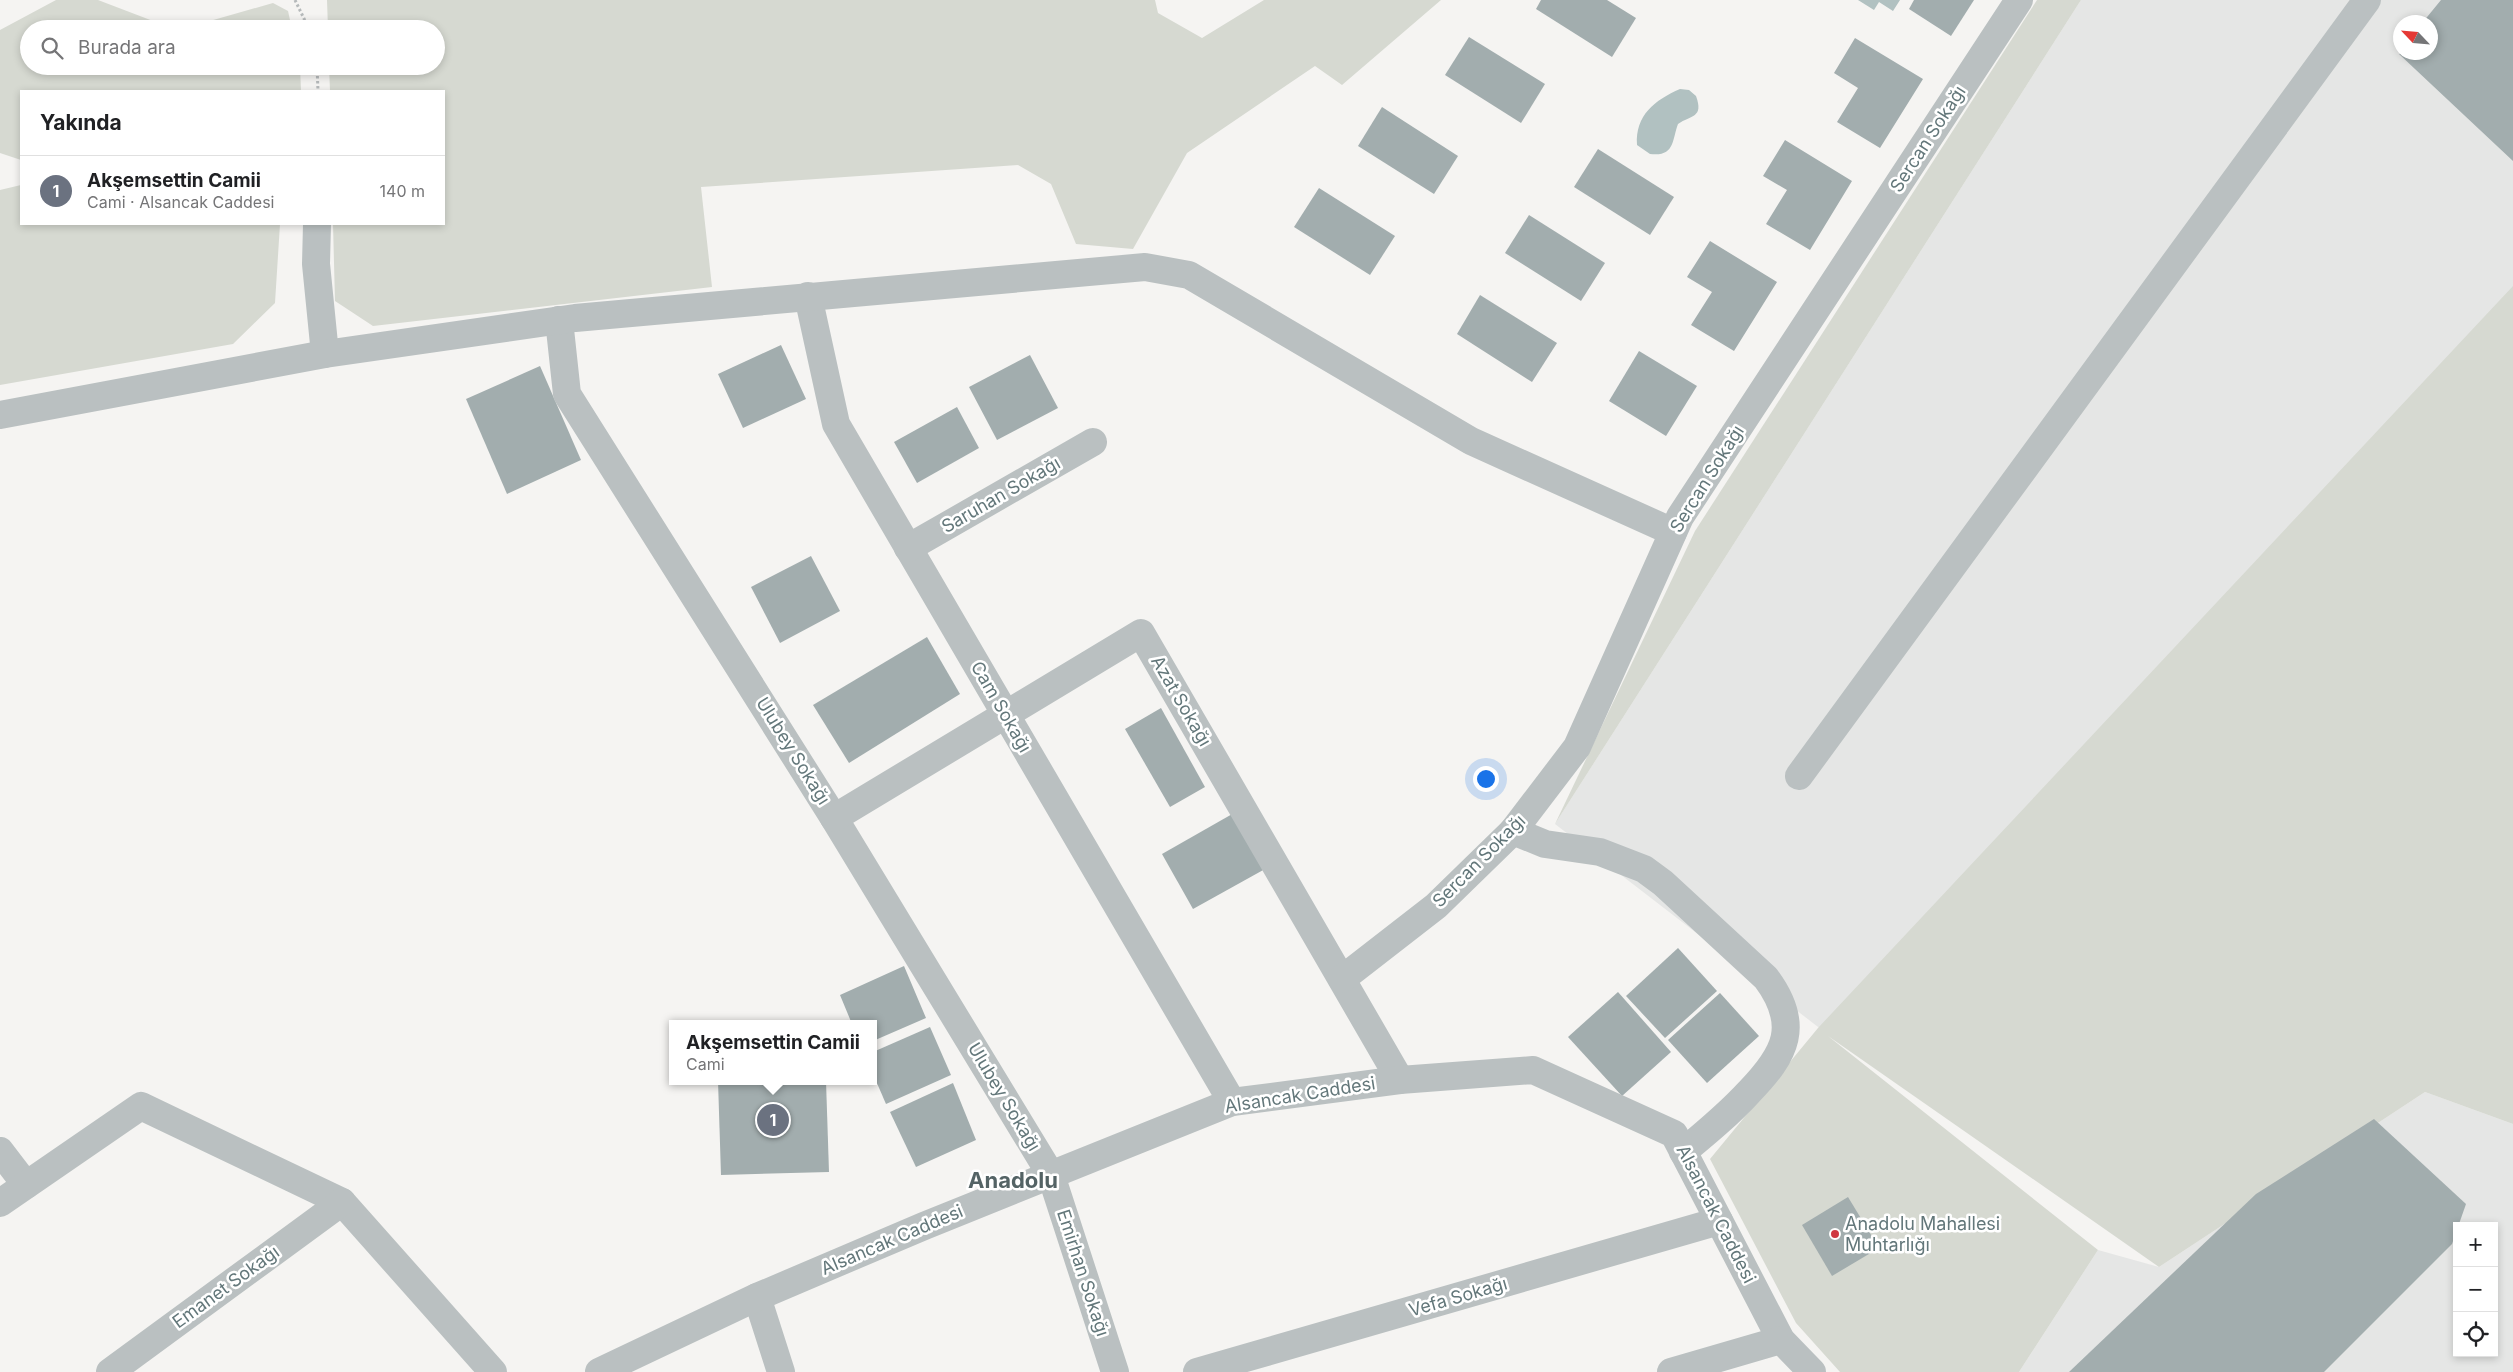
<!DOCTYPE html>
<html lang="tr">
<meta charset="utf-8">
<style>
body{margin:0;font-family:Inter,sans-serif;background:#f2f2f2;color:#202124}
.controls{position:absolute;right:15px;bottom:15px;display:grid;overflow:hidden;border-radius:0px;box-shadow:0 2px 8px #0003}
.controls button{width:45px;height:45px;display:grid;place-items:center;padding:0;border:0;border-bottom:1px solid #e0e0e0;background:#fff;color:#202124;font:25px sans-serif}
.compass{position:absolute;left:2393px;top:15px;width:45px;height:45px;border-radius:50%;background:#fff;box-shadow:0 2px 8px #0003;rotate:296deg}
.you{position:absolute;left:1485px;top:778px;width:18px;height:18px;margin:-12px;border:4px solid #fff;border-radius:50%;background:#1a73e8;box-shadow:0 0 0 8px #1a73e833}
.badge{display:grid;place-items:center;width:32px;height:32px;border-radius:50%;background:#7c3aed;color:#fff;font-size:16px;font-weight:700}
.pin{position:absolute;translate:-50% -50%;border:2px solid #fff;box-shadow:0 1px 5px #0006}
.popup{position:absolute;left:669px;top:1020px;width:208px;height:65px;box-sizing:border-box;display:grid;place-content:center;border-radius:0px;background:#fff;filter:drop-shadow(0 1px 4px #0005);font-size:16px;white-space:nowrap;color:#757577}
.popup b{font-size:19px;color:#202124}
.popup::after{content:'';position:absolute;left:50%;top:100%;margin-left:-10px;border:10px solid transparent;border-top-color:#fff}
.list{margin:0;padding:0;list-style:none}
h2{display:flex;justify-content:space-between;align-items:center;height:65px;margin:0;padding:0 20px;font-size:21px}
h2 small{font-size:16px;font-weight:400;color:#757577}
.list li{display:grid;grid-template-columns:32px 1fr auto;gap:15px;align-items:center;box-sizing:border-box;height:70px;padding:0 20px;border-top:1px solid #e0e0e0}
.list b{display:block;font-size:19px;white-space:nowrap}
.list p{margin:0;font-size:16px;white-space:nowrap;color:#757577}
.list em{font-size:16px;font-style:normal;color:#757577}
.icon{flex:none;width:28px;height:28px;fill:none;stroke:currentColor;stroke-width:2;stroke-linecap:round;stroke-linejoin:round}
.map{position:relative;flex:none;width:2513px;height:1372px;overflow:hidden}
.search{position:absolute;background:#fff;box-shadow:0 2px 8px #0003;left:20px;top:20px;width:425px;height:55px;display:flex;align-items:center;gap:12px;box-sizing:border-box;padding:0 18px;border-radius:28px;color:#757577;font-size:19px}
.panel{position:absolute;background:#fff;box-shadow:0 2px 8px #0003;left:20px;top:90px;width:425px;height:135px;border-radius:0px}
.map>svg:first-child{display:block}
.built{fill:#e5e6e5;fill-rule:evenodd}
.green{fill:#d6d9d1}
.water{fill:#b1c1c1}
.building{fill:#a2adae}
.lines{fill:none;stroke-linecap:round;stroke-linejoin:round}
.path{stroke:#b6babb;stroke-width:3;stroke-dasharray:2.5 2.5;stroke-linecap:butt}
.minor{stroke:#bac0c1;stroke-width:28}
.poi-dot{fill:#cf3740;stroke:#fff;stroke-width:2}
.labels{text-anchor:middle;stroke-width:5;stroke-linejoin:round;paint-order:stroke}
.street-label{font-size:18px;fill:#63777a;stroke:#fff}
.poi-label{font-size:18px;fill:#63777a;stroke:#fff;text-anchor:start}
.district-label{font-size:22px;font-weight:bold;fill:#546365;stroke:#fff}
</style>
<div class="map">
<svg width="2513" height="1372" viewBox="0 0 2513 1372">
<rect width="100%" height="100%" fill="#f5f4f2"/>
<!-- built -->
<g class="built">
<path d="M 2081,0 L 2513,0 L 2513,295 L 1822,1030 L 1555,824 ZM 2400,22 L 2430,22 L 2430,52 L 2400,52 Z"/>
<path d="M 2425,1092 L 2513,1124 L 2513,1372 L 2019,1372 L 2098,1250 L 2159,1267 ZM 2457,1226 L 2494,1226 L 2494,1353 L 2457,1353 Z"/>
</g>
<!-- green -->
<g class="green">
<path d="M 56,0 L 98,0 L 174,29 L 29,29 L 29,66 L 300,66 L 301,91 L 21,91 L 21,160 L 0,153 L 0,30 Z"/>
<path d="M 327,0 L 1155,0 L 1158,13 L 1202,38 L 1264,0 L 1441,0 L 1342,85 L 1315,66 L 1187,153 L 1133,249 L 1076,244 L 1051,184 L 1018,165 L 701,187 L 712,287 L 373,326 L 335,301 L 333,224 L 444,224 L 444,91 L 330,91 L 329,66 L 436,66 L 436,29 L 328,29 Z"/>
<path d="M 2037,0 L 2081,0 L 1555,824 L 1695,531 Z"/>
<path d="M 273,3 L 288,11 L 292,29 L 182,29 Z"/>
<path d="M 21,185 L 21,224 L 280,224 L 275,303 L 233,344 L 0,385 L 0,190 Z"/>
<path d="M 2513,286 L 2513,1124 L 2425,1092 L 2159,1267 L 1828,1036 L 2098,1250 L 2019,1372 L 1840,1372 L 1796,1323 L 1710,1159 L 1818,1028 Z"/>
</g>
<!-- water -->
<g class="water">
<path d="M 1858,0 L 1900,0 L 1893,11 L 1879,2 L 1874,10 Z"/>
<path d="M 1680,89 L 1689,90 L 1696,96 C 1704,118 1691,115 1678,124 C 1672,140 1675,157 1650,154 L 1637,145 C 1635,115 1655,100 1680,89 Z"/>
</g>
<!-- building -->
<g class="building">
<path d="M 1541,0 L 1607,0 L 1636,18 L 1612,57 L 1536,9 Z"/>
<path d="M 1914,0 L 1974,0 L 1951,36 L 1909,9 Z"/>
<path d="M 2441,0 L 2513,0 L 2513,161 L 2399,54 L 2430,52 L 2430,22 L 2423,22 Z"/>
<path d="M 1469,37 L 1545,84 L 1521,123 L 1445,75 Z"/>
<path d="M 1855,38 L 1923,79 L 1880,148 L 1837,122 L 1858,88 L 1834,73 Z"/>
<path d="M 1382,107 L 1458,156 L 1434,194 L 1358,146 Z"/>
<path d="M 1785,140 L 1852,181 L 1810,250 L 1766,224 L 1787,190 L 1763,176 Z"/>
<path d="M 1598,149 L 1674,197 L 1650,235 L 1574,187 Z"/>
<path d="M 1319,188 L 1395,236 L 1370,275 L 1294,227 Z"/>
<path d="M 1529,215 L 1605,263 L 1581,301 L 1505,253 Z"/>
<path d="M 1710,241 L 1777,282 L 1734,351 L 1691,325 L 1712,292 L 1687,277 Z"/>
<path d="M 1480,295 L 1557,343 L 1532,382 L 1457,334 Z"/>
<path d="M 781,345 L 806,399 L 743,428 L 718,374 Z"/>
<path d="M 1639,351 L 1697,386 L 1666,436 L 1609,401 Z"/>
<path d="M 1030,355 L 1058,408 L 997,440 L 969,387 Z"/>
<path d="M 540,366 L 581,460 L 507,494 L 466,399 Z"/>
<path d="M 957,407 L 979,448 L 917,483 L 894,442 Z"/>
<path d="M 811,556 L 840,611 L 780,643 L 751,587 Z"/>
<path d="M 927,637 L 960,694 L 849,763 L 813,705 Z"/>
<path d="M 1161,708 L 1205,787 L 1170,807 L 1125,729 Z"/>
<path d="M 1234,813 L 1265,869 L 1193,909 L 1162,854 Z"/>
<path d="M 1678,948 L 1717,991 L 1665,1038 L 1626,996 Z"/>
<path d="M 904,966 L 926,1018 L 873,1041 L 873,1024 L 852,1024 L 840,995 Z"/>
<path d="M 1618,992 L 1671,1052 L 1622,1096 L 1568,1037 Z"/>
<path d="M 1720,993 L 1759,1036 L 1707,1083 L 1668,1040 Z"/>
<path d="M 930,1027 L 951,1075 L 886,1104 L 873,1074 L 873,1052 Z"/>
<path d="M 718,1081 L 826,1081 L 829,1172 L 721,1175 Z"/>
<path d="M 953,1083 L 976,1140 L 916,1167 L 890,1112 Z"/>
<path d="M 2374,1119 L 2466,1204 L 2452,1244 L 2324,1372 L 2069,1372 L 2256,1194 Z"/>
<path d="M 1848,1197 L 1879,1248 L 1832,1276 L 1802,1225 Z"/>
</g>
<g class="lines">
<!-- path -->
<g class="path">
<path d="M 295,0 L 309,29"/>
<path d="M 317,66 L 318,91"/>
</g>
<!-- minor -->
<g class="minor">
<path d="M 317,224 L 316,264 L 325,354"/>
<path d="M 808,296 L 836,424 L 1232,1102"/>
<path d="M 559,320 L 567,394 L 834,818 L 1051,1175 L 1115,1372"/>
<path d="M 0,415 L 325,354 L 575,318 L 1145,267 L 1189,275 L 1471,441 L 1673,532"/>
<path d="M 908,548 L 1093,442"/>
<path d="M 1799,776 L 2367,0"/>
<path d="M 834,818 L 1141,633 L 1400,1080"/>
<path d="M 1513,831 L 1545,844 L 1600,852 L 1644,869 L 1663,883 L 1766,978 C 1801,1025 1786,1054 1749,1092 C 1729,1114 1706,1133 1683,1152"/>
<path d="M 1342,979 L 1436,906 L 1513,831 L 1577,747 L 1680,517 L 2019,0"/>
<path d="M 0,1151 L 26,1185"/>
<path d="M 0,1203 L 141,1106 L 342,1202 L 493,1372"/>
<path d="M 757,1297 L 781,1372"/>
<path d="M 110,1372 L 342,1202"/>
<path d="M 599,1372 L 757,1297 L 924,1226 L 1232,1102 L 1400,1080 L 1533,1070 L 1674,1134 L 1781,1340 L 1812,1372"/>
<path d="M 1197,1372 L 1719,1221"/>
<path d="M 1671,1372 L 1781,1340"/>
</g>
</g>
<!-- markers -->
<circle class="poi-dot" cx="1835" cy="1234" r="5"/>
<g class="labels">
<!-- street labels -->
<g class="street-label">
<text transform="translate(1928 139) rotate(-57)" y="6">Sercan Sokağı</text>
<text transform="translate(1707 479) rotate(-58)" y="6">Sercan Sokağı</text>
<text transform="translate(1001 495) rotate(-30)" y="6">Saruhan Sokağı</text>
<text transform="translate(1181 701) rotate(60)" y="6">Azat Sokağı</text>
<text transform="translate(1001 707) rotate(60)" y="6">Cam Sokağı</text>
<text transform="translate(793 751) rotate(58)" y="6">Ulubey Sokağı</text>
<text transform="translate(1479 861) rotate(-45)" y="6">Sercan Sokağı</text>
<text transform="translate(1300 1095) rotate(-9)" y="6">Alsancak Caddesi</text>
<text transform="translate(1004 1097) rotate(59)" y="6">Ulubey Sokağı</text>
<text transform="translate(1716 1214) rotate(63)" y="6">Alsancak Caddesi</text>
<text transform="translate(892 1240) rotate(-23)" y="6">Alsancak Caddesi</text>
<text transform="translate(1083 1273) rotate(72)" y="6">Emirhan Sokağı</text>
<text transform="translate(226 1287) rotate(-36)" y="6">Emanet Sokağı</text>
<text transform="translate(1458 1297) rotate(-16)" y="6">Vefa Sokağı</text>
</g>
<!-- poi labels -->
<g class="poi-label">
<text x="1845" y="1230">Anadolu Mahallesi<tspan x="1845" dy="21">Muhtarlığı</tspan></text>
</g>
<!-- district labels -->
<g class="district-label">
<text x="1013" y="1188">Anadolu</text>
</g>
</g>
</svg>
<div class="controls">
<button>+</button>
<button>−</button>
<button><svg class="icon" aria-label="locate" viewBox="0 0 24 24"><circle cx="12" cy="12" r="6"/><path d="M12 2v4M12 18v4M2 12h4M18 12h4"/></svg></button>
</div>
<svg class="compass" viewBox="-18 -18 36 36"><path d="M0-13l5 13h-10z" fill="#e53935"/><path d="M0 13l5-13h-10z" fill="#757577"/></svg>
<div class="you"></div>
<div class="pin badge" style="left:773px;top:1120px;background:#6b7280">1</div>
<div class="popup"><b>Akşemsettin Camii</b>Cami</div>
<div class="search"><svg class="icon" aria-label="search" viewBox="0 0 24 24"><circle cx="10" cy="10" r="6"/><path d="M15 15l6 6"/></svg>Burada ara</div>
<section class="panel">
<h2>Yakında<small></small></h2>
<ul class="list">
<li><span class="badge" style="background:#6b7280">1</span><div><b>Akşemsettin Camii</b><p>Cami · Alsancak Caddesi</p></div><em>140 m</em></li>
</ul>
</section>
</div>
